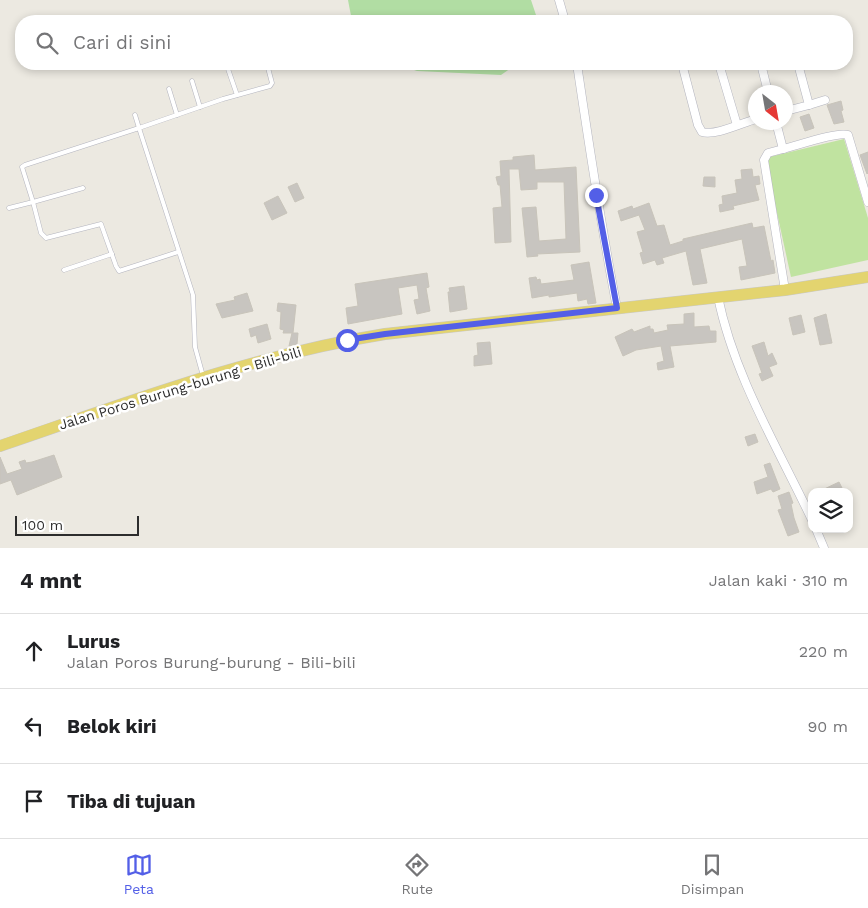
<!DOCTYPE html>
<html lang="id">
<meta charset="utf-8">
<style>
body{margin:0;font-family:"Work Sans",sans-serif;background:#f2f2f2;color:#202124}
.controls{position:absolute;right:15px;bottom:15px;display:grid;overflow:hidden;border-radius:10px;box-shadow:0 2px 8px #0003}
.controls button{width:45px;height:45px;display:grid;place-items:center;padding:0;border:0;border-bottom:1px solid #e0e0e0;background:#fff;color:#202124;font:25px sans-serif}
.compass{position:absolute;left:748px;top:85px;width:45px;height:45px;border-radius:50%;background:#fff;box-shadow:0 2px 8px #0003;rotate:149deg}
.scale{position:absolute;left:15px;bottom:12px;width:124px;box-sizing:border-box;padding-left:5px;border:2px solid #2d2d2d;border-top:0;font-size:14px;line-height:18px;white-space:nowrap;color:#2d2d2d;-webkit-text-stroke:4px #fff;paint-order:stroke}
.stop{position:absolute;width:15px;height:15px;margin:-11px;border:4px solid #535fe7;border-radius:50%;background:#fff}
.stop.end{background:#535fe7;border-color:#fff;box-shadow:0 1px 5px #0008}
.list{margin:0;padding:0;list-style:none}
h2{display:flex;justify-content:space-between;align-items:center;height:65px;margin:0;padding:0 20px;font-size:21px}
h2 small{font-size:16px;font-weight:400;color:#757577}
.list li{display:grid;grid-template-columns:32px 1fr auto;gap:15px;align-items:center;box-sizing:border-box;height:75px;padding:0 20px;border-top:1px solid #e0e0e0}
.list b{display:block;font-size:19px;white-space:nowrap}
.list p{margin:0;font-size:16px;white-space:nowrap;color:#757577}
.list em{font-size:16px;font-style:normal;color:#757577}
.icon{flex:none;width:28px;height:28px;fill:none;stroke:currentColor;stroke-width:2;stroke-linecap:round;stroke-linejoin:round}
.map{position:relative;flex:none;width:868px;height:548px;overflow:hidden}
.search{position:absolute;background:#fff;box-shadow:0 2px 8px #0003;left:15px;right:15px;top:15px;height:55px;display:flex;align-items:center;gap:12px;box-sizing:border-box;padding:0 18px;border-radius:20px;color:#757577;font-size:19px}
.sheet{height:290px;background:#fff}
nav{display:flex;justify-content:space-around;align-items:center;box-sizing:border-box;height:70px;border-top:1px solid #e0e0e0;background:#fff;font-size:14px;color:#757577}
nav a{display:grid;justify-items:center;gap:2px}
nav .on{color:#535fe7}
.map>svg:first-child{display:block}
.green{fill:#b1dda3}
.pitch{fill:#c0e3a0}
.building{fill:#c8c5c0;stroke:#c8c4ba}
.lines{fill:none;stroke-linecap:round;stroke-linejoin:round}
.lane-casing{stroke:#b4b5bf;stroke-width:5}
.street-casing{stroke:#b4b5bf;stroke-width:9}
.primary-casing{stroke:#c8c8c8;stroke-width:12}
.lane{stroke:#fff;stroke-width:4}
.street{stroke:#fff;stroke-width:8}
.primary{stroke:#e3d46f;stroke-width:11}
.route{stroke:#535fe7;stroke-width:6}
.labels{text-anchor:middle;stroke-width:5;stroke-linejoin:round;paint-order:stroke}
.street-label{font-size:14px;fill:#2d2d2d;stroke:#fff}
</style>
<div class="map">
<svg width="868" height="548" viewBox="0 0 868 548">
<rect width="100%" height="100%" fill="#ece9e1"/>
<!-- green -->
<g class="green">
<path d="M 348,0 L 531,0 L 538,21 L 352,21 Z"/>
<path d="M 396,64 L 517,64 L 501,75 L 417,71 Z"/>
</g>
<!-- pitch -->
<path class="pitch" d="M 844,139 L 868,218 L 868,260 L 791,277 L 765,158 Z"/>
<!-- building -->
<g class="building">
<path d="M 841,101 L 843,110 L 841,111 L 844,122 L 834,124 L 827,105 Z"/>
<path d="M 809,114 L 814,128 L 805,131 L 800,117 Z"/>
<path d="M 868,152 L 868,173 L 867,174 L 860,155 Z"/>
<path d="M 534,155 L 535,170 L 576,167 L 580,252 L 537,254 L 538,256 L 527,257 L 522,208 L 536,207 L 539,241 L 566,239 L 564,182 L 537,182 L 537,189 L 521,190 L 519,169 L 509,169 L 511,242 L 495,243 L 493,208 L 502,207 L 500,185 L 498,185 L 496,177 L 501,176 L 500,161 L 513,160 L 513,157 Z"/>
<path d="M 752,169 L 753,177 L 759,176 L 760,184 L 755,185 L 759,200 L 733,206 L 734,209 L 720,212 L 719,205 L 723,204 L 722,196 L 737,193 L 735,180 L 742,179 L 741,170 Z"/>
<path d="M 704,177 L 715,177 L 715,187 L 703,186 Z"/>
<path d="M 297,183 L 304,198 L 295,202 L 288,187 Z"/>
<path d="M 278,196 L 287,213 L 272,220 L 264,203 Z"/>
<path d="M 649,203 L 657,226 L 664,225 L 670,245 L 683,241 L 683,239 L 752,223 L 753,228 L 764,226 L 771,261 L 773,260 L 775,273 L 741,280 L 739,267 L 747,266 L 742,239 L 700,249 L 707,283 L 693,285 L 686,251 L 662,258 L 664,263 L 657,265 L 655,260 L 643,264 L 640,253 L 643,252 L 637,232 L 645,230 L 639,215 L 621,221 L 618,211 L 632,206 L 633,209 Z"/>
<path d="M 589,262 L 596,303 L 588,304 L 587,299 L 578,301 L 577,293 L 549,297 L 549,295 L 532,298 L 529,278 L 536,277 L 537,280 L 540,279 L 541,284 L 574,280 L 571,265 Z"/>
<path d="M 427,273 L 429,287 L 426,288 L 430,311 L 417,314 L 414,300 L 419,299 L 417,285 L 398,288 L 402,314 L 348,324 L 346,308 L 358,306 L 355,284 Z"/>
<path d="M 464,286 L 467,309 L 450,312 L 448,292 L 450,292 L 449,288 Z"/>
<path d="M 247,293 L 253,311 L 222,318 L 216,304 L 235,300 L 234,297 Z"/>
<path d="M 278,303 L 296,305 L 293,333 L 298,333 L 297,344 L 289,346 L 292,333 L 283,333 L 284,330 L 280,329 L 281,312 L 277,311 Z"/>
<path d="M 694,313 L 694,327 L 709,326 L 710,331 L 716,331 L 716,342 L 670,346 L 674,367 L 658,370 L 657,363 L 664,361 L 661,346 L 636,350 L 623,356 L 615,337 L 632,329 L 634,332 L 650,326 L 650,329 L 653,329 L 654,333 L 668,330 L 667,325 L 684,324 L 684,314 Z"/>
<path d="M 826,314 L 832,343 L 820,345 L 814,318 Z"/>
<path d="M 801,315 L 805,332 L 793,335 L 789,318 Z"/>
<path d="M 267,324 L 271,339 L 258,343 L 256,335 L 251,337 L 249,329 Z"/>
<path d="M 490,342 L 492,364 L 474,366 L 474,356 L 478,355 L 477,343 Z"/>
<path d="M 764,342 L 768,356 L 772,353 L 777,364 L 769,367 L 773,376 L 762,381 L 759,374 L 762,373 L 752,346 Z"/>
<path d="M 755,434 L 758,442 L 748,446 L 745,437 Z"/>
<path d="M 54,455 L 62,477 L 17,495 L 11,480 L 0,484 L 0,457 L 7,474 L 22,469 L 19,462 L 25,460 L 26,463 L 32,462 Z"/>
<path d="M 770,463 L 780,489 L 773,492 L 771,489 L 757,494 L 754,482 L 768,477 L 764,465 Z"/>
<path d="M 839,482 L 844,492 L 818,492 Z"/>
<path d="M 789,492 L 793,503 L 791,504 L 794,518 L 799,532 L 788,536 L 778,510 L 782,509 L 778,496 Z"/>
</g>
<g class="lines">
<!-- lane casing -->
<g class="lane-casing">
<g id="lane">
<path d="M 227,66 L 237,95"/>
<path d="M 192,81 L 200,107"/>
<path d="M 169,89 L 177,115"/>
<path d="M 135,115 L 139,128 L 223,99 L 270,86 L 272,83 L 267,64"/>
<path d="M 83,188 L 33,202 L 22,167 L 25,165 L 139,128 L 193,295 L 195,347 L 203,376"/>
<path d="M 9,208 L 33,202 L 41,233 L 46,238 L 101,224 L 116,266 L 119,271 L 178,252"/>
<path d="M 64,270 L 112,254"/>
</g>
</g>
<!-- street casing -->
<g class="street-casing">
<g id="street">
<path d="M 559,0 L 565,21"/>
<path d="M 577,64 C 589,145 601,227 617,308"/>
<path d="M 682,64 L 698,125 L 702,132 C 715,136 742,123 756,119"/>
<path d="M 719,64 L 737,125"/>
<path d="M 761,64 L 768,92"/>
<path d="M 809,105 L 825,100"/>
<path d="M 786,111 L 809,105 L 798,64"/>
<path d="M 776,122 L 783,149 C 796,146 838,131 848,135 L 868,202"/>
<path d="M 783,149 L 768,153 L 764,160 L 785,290"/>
<path d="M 718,297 C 734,376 778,448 812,520"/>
<path d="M 816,529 L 824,548"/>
</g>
</g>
<!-- primary casing -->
<g class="primary-casing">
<path id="primary" d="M 0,446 C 126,403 253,355 385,334 L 785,290 L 868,277"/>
</g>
<!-- lane -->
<use href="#lane" class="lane"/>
<!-- street -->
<use href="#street" class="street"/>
<!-- primary -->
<use href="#primary" class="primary"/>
</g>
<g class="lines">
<!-- route -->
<path class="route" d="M 347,340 L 385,334 L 617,308 L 596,195"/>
</g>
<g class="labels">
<!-- street labels -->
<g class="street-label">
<text transform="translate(180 388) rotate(-17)" y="5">Jalan Poros Burung-burung - Bili-bili</text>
</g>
</g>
</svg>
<div class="controls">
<button><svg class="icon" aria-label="layers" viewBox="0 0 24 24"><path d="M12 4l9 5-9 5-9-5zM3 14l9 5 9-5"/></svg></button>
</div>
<svg class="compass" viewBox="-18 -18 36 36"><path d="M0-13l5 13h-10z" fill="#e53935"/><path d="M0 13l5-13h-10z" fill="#757577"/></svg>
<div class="scale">100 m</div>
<div class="stop" style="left:347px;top:340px"></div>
<div class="stop end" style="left:596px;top:195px"></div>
<div class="search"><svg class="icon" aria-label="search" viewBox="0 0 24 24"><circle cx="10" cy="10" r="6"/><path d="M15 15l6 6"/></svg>Cari di sini</div>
</div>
<section class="sheet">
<h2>4 mnt<small>Jalan kaki · 310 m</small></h2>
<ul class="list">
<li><svg class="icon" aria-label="ahead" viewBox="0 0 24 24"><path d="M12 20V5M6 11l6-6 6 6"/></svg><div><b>Lurus</b><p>Jalan Poros Burung-burung - Bili-bili</p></div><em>220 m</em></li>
<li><svg class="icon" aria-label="left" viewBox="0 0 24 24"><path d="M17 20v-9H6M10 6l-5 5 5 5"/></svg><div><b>Belok kiri</b></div><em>90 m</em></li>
<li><svg class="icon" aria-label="arrive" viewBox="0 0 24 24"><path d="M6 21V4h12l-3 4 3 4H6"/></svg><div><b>Tiba di tujuan</b></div></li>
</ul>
</section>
<nav>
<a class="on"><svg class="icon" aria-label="map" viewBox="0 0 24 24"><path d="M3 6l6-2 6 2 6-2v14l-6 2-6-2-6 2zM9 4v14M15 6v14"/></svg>Peta</a>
<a><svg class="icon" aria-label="directions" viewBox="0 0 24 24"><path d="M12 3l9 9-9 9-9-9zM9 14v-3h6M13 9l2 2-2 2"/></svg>Rute</a>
<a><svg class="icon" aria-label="saved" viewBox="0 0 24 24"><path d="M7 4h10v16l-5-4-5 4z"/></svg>Disimpan</a>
</nav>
